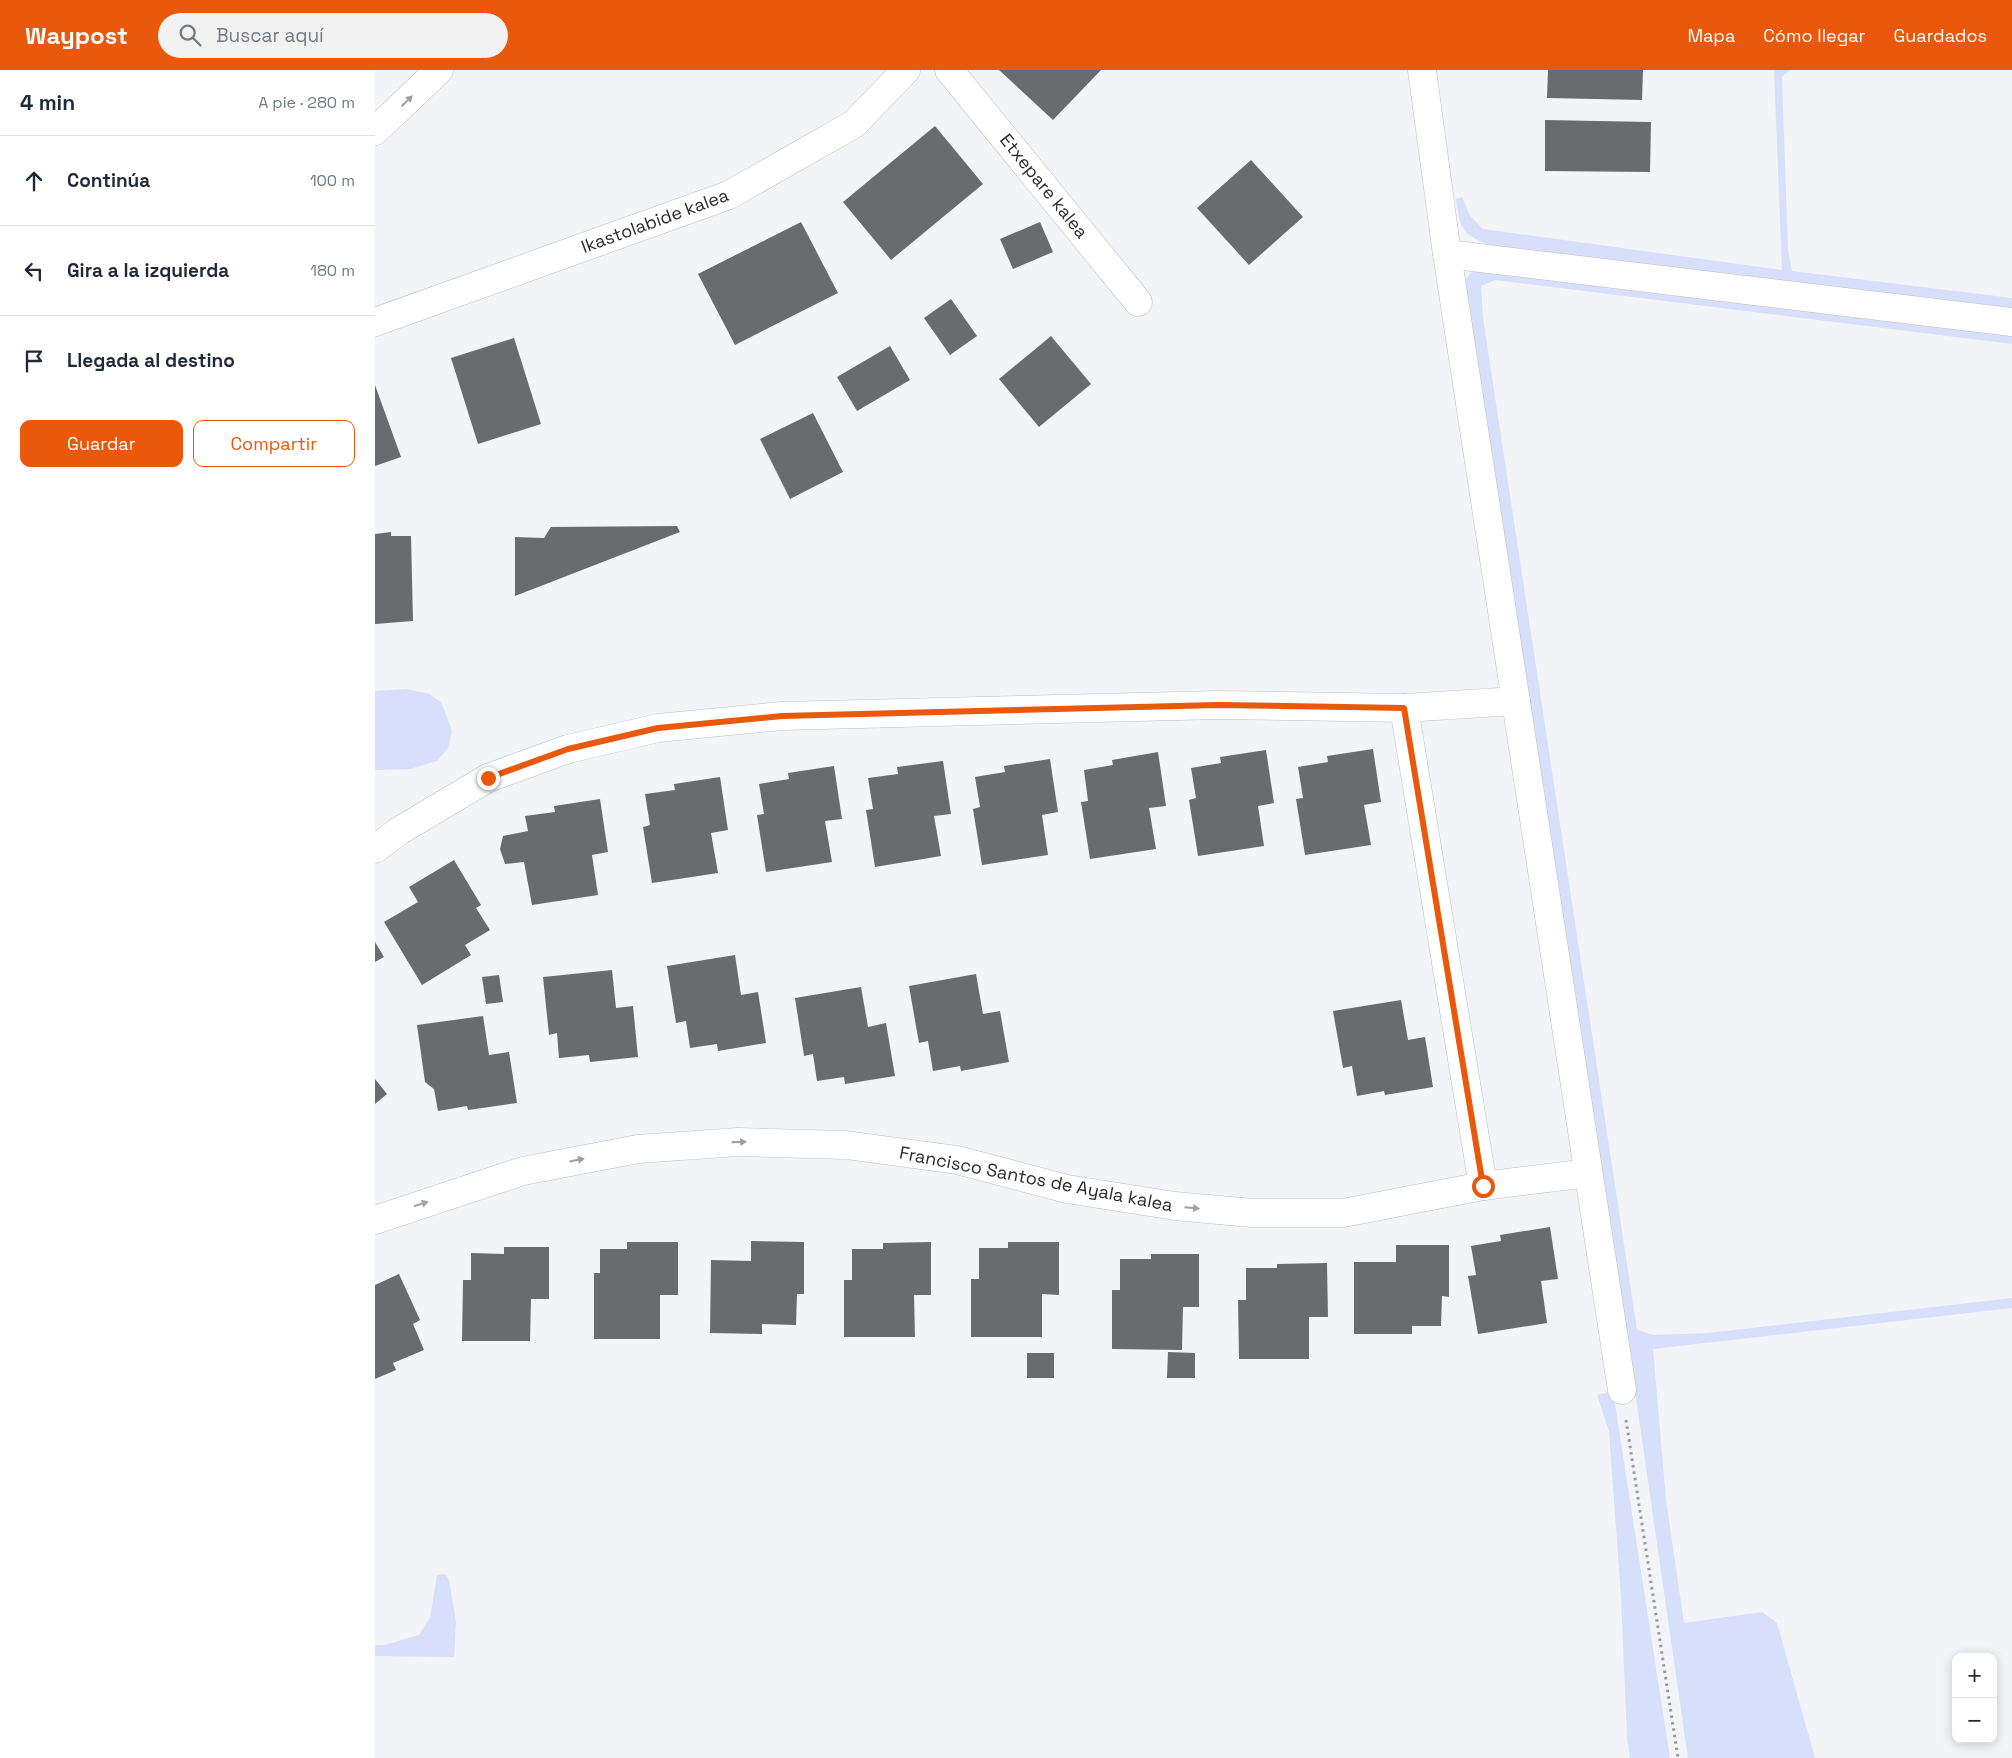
<!DOCTYPE html>
<html lang="es">
<meta charset="utf-8">
<style>
body{margin:0;font-family:"Space Grotesk",sans-serif;background:#f2f2f3;color:#1f2937}
.controls{position:absolute;right:15px;bottom:15px;display:grid;overflow:hidden;border-radius:10px;box-shadow:0 2px 12px #0003}
.controls button{width:45px;height:45px;display:grid;place-items:center;padding:0;border:0;border-bottom:1px solid #e0e1e3;background:#fff;color:#1f2937;font:25px sans-serif}
.stop{position:absolute;width:15px;height:15px;margin:-11px;border:4px solid #ea580c;border-radius:50%;background:#fff}
.stop.end{background:#ea580c;border-color:#fff;box-shadow:0 1px 5px #0008}
.list{margin:0;padding:0;list-style:none}
h2{display:flex;justify-content:space-between;align-items:center;height:65px;margin:0;padding:0 20px;font-size:21px}
h2 small{font-size:16px;font-weight:400;color:#747a83}
.list li{display:grid;grid-template-columns:32px 1fr auto;gap:15px;align-items:center;box-sizing:border-box;height:90px;padding:0 20px;border-top:1px solid #e0e1e3}
.list b{display:block;font-size:19px;white-space:nowrap}
.list em{font-size:16px;font-style:normal;color:#747a83}
.actions{display:flex;gap:10px;padding:15px 20px}
.actions a{flex:1;padding:11px 0;border:1px solid #ea580c;border-radius:10px;text-align:center;font-size:18px;color:#ea580c}
.actions .main{background:#ea580c;color:#fff}
.icon{flex:none;width:28px;height:28px;fill:none;stroke:currentColor;stroke-width:2;stroke-linecap:round;stroke-linejoin:round}
.map{position:relative;flex:none;width:1637px;height:1688px;overflow:hidden}
header{display:flex;align-items:center;gap:30px;box-sizing:border-box;height:70px;padding:0 25px;background:#ea580c;color:#fff}
header strong{font-size:24px}
nav{display:flex;gap:28px;margin-inline-start:auto;font-size:18px}
.search{width:350px;height:45px;background:#f2f2f3;display:flex;align-items:center;gap:12px;box-sizing:border-box;padding:0 18px;border-radius:28px;color:#747a83;font-size:19px}
main{display:flex}
aside{flex:1;background:#fff}
.map>svg:first-child{display:block}
.green{fill:#d7dffa}
.building{fill:#6a6b6e}
.lines{fill:none;stroke-linecap:round;stroke-linejoin:round}
.street-casing{stroke:#bcbdc1;stroke-width:29}
.path{stroke:#999a9d;stroke-width:3;stroke-dasharray:2.5 4;stroke-linecap:butt}
.street{stroke:#fff;stroke-width:28}
.oneway{fill:#9f9fa0}
.route{stroke:#ea580c;stroke-width:6}
.labels{text-anchor:middle;stroke-width:5;stroke-linejoin:round;paint-order:stroke}
.street-label{font-size:18px;fill:#292a2b;stroke:#fff}
</style>
<header>
<strong>Waypost</strong>
<div class="search"><svg class="icon" aria-label="search" viewBox="0 0 24 24"><circle cx="10" cy="10" r="6"/><path d="M15 15l6 6"/></svg>Buscar aquí</div>
<nav><a>Mapa</a><a>Cómo llegar</a><a>Guardados</a></nav>
</header>
<main>
<aside>
<h2>4 min<small>A pie · 280 m</small></h2>
<ul class="list">
<li><svg class="icon" aria-label="ahead" viewBox="0 0 24 24"><path d="M12 20V5M6 11l6-6 6 6"/></svg><div><b>Continúa</b></div><em>100 m</em></li>
<li><svg class="icon" aria-label="left" viewBox="0 0 24 24"><path d="M17 20v-9H6M10 6l-5 5 5 5"/></svg><div><b>Gira a la izquierda</b></div><em>180 m</em></li>
<li><svg class="icon" aria-label="arrive" viewBox="0 0 24 24"><path d="M6 21V4h12l-3 4 3 4H6"/></svg><div><b>Llegada al destino</b></div></li>
</ul>
<div class="actions"><a class="main">Guardar</a><a>Compartir</a></div>
</aside>
<div class="map">
<svg width="1637" height="1688" viewBox="0 0 1637 1688">
<rect width="100%" height="100%" fill="#f2f4f7"/>
<!-- green -->
<g class="green">
<path d="M 1399,0 L 1415,0 L 1407,7 L 1413,180 L 1417,201 L 1637,228 L 1637,242 L 1118,177 C 1087,163 1086,163 1081,129 L 1087,127 L 1095,146 L 1108,159 L 1407,200 Z"/>
<path d="M 1103,195 L 1637,261 L 1637,274 L 1120,210 L 1106,216 L 1108,248 L 1262,1260 L 1279,1265 L 1333,1263 L 1637,1228 L 1637,1238 L 1278,1279 L 1291,1430 L 1309,1553 L 1387,1542 L 1402,1553 L 1440,1688 L 1313,1688 L 1238,1169 L 1086,214 Z"/>
<path d="M 32,619 L 54,624 L 66,632 L 77,661 L 73,678 L 62,691 L 35,699 L 0,700 L 0,621 Z"/>
<path d="M 1238,1321 L 1295,1688 L 1255,1688 L 1252,1667 L 1246,1527 L 1234,1361 L 1222,1325 Z"/>
<path d="M 70,1504 L 74,1510 L 81,1552 L 79,1587 L 0,1586 L 0,1575 L 10,1575 L 44,1565 L 55,1548 L 62,1505 Z"/>
</g>
<!-- building -->
<g class="building">
<path d="M 624,0 L 726,0 L 678,50 Z"/>
<path d="M 1173,0 L 1268,0 L 1267,30 L 1172,28 Z"/>
<path d="M 1170,50 L 1276,52 L 1275,102 L 1170,101 Z"/>
<path d="M 560,56 L 608,114 L 516,190 L 468,132 Z"/>
<path d="M 876,90 L 928,147 L 874,195 L 822,138 Z"/>
<path d="M 426,152 L 463,223 L 360,275 L 323,204 Z"/>
<path d="M 665,152 L 678,182 L 638,199 L 625,169 Z"/>
<path d="M 576,229 L 602,266 L 575,285 L 549,248 Z"/>
<path d="M 676,266 L 716,314 L 664,357 L 624,309 Z"/>
<path d="M 139,268 L 166,354 L 103,374 L 76,288 Z"/>
<path d="M 515,276 L 535,310 L 482,341 L 462,307 Z"/>
<path d="M 0,315 L 26,387 L 0,396 Z"/>
<path d="M 438,343 L 468,402 L 415,429 L 385,369 Z"/>
<path d="M 302,456 L 305,462 L 140,526 L 140,467 L 169,468 L 176,457 Z"/>
<path d="M 16,462 L 16,466 L 36,466 L 38,551 L 0,554 L 0,464 Z"/>
<path d="M 998,679 L 1006,732 L 989,735 L 996,775 L 930,785 L 921,729 L 928,728 L 923,697 L 953,692 L 952,686 Z"/>
<path d="M 891,680 L 899,733 L 883,736 L 889,776 L 823,786 L 814,730 L 821,728 L 816,698 L 846,693 L 845,687 Z"/>
<path d="M 783,682 L 791,736 L 774,738 L 781,779 L 715,789 L 706,732 L 713,731 L 709,700 L 738,695 L 737,690 Z"/>
<path d="M 675,689 L 683,742 L 667,745 L 673,785 L 607,795 L 598,739 L 605,737 L 600,707 L 630,702 L 629,696 Z"/>
<path d="M 568,691 L 576,744 L 559,746 L 566,786 L 500,797 L 491,740 L 498,739 L 493,708 L 523,704 L 522,697 Z"/>
<path d="M 459,696 L 467,749 L 450,751 L 457,792 L 391,802 L 382,745 L 389,744 L 384,714 L 414,709 L 413,703 Z"/>
<path d="M 345,707 L 353,760 L 336,763 L 343,803 L 277,813 L 268,757 L 275,755 L 270,724 L 300,720 L 299,714 Z"/>
<path d="M 225,729 L 233,782 L 217,785 L 223,825 L 157,835 L 149,792 L 130,794 L 125,779 L 128,766 L 153,761 L 150,746 L 180,742 L 179,736 Z"/>
<path d="M 79,790 L 106,835 L 101,838 L 115,860 L 90,875 L 96,885 L 47,915 L 9,852 L 43,832 L 34,817 Z"/>
<path d="M 0,872 L 9,887 L 0,892 Z"/>
<path d="M 360,885 L 366,925 L 383,922 L 391,973 L 343,981 L 342,974 L 315,978 L 311,951 L 301,953 L 292,896 Z"/>
<path d="M 237,900 L 241,938 L 258,936 L 263,987 L 215,992 L 214,985 L 184,988 L 182,963 L 174,965 L 168,907 Z"/>
<path d="M 601,904 L 608,944 L 625,941 L 634,992 L 586,1001 L 585,996 L 558,1001 L 553,971 L 544,973 L 534,916 Z"/>
<path d="M 124,905 L 128,932 L 111,934 L 107,907 Z"/>
<path d="M 486,917 L 493,957 L 511,953 L 520,1006 L 470,1014 L 469,1007 L 442,1011 L 438,984 L 429,986 L 420,928 Z"/>
<path d="M 1026,930 L 1033,970 L 1050,967 L 1058,1017 L 1010,1025 L 1009,1021 L 982,1026 L 977,996 L 968,998 L 958,941 Z"/>
<path d="M 108,946 L 114,985 L 134,982 L 142,1033 L 93,1040 L 92,1036 L 63,1041 L 59,1019 L 50,1012 L 42,955 Z"/>
<path d="M 0,1009 L 12,1024 L 0,1034 Z"/>
<path d="M 1175,1157 L 1183,1209 L 1166,1211 L 1172,1253 L 1103,1264 L 1093,1206 L 1101,1205 L 1096,1176 L 1126,1171 L 1125,1165 Z"/>
<path d="M 376,1171 L 429,1172 L 429,1224 L 422,1224 L 421,1255 L 387,1254 L 387,1264 L 335,1263 L 336,1190 L 376,1191 Z"/>
<path d="M 252,1172 L 303,1172 L 303,1225 L 285,1225 L 285,1269 L 219,1269 L 219,1203 L 225,1203 L 225,1179 L 252,1179 Z"/>
<path d="M 556,1172 L 556,1225 L 539,1225 L 540,1267 L 469,1267 L 469,1210 L 477,1210 L 477,1179 L 508,1179 L 508,1173 Z"/>
<path d="M 633,1172 L 684,1172 L 684,1225 L 667,1224 L 667,1267 L 596,1267 L 596,1209 L 604,1209 L 604,1178 L 633,1178 Z"/>
<path d="M 1021,1175 L 1074,1175 L 1074,1227 L 1067,1226 L 1066,1256 L 1037,1256 L 1037,1264 L 979,1264 L 979,1192 L 1021,1192 Z"/>
<path d="M 129,1177 L 174,1177 L 174,1229 L 156,1229 L 155,1271 L 87,1271 L 88,1210 L 96,1210 L 96,1183 L 129,1184 Z"/>
<path d="M 776,1184 L 824,1184 L 824,1237 L 808,1237 L 807,1280 L 737,1279 L 737,1220 L 745,1220 L 745,1189 L 776,1189 Z"/>
<path d="M 952,1193 L 953,1247 L 934,1247 L 934,1289 L 864,1289 L 863,1230 L 871,1230 L 871,1198 L 902,1198 L 902,1194 Z"/>
<path d="M 24,1204 L 45,1250 L 38,1254 L 49,1280 L 18,1293 L 21,1300 L 0,1309 L 0,1215 Z"/>
<path d="M 793,1282 L 820,1283 L 820,1308 L 792,1308 Z"/>
<rect x="652" y="1283" width="27" height="25"/>
</g>
<g class="lines">
<!-- street casing -->
<g class="street-casing">
<g id="street">
<path d="M 574,0 L 763,232"/>
<path d="M 1047,0 L 1072,184 L 1247,1320"/>
<path d="M 0,61 L 64,0"/>
<path d="M 1072,184 L 1637,252"/>
<path d="M 0,252 L 354,125 L 479,54 L 531,0"/>
<path d="M 1029,638 L 1141,631"/>
<path d="M 0,779 L 24,761 L 113,708 L 193,679 L 283,658 L 407,646 L 843,635 L 1029,638 L 1108,1116 L 968,1143 L 877,1143 L 800,1136 L 692,1119 L 582,1090 L 471,1075 L 363,1072 L 263,1079 L 148,1101 L 0,1150"/>
<path d="M 1108,1116 L 1213,1103"/>
</g>
</g>
<!-- path -->
<path class="path" d="M 1251,1350 L 1303,1688"/>
<!-- street -->
<use href="#street" class="street"/>
</g>
<!-- one-way arrows -->
<defs><path id="oneway-solid" d="M-6-.8H1V-3.2L6.5 0L1 3.2V.8H-6Z" transform="scale(1.25)"/></defs>
<g class="oneway">
<use href="#oneway-solid" transform="translate(32 31) rotate(-44)"/>
<use href="#oneway-solid" transform="translate(364 1072) rotate(-1)"/>
<use href="#oneway-solid" transform="translate(202 1090) rotate(-11)"/>
<use href="#oneway-solid" transform="translate(46 1134) rotate(-18)"/>
<use href="#oneway-solid" transform="translate(817 1138) rotate(5)"/>
</g>
<g class="lines">
<!-- route -->
<path class="route" d="M 113,708 L 193,679 L 283,658 L 407,646 L 843,635 L 1029,638 L 1108,1116"/>
</g>
<g class="labels">
<!-- street labels -->
<g class="street-label">
<text transform="translate(669 116) rotate(51)" y="6">Etxepare kalea</text>
<text transform="translate(280 151) rotate(-20)" y="6">Ikastolabide kalea</text>
<text transform="translate(661 1109) rotate(11)" y="6">Francisco Santos de Ayala kalea</text>
</g>
</g>
</svg>
<div class="controls">
<button>+</button>
<button>−</button>
</div>
<div class="stop" style="left:1108px;top:1116px"></div>
<div class="stop end" style="left:113px;top:708px"></div>
</div>
</main>
